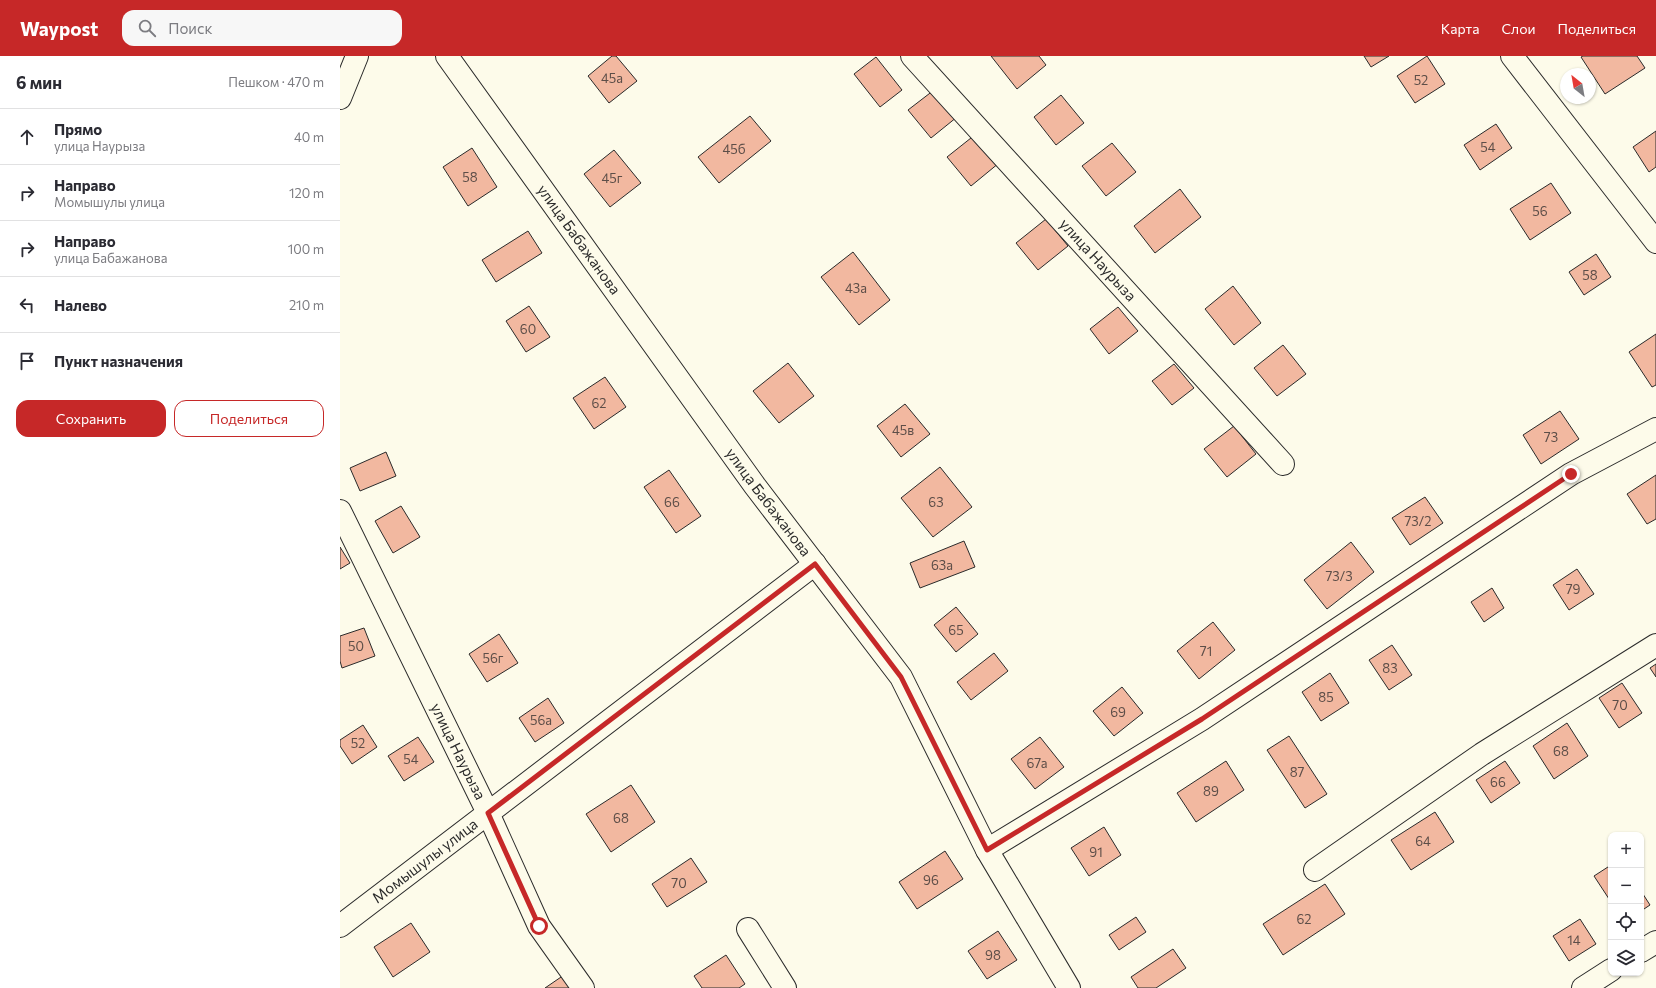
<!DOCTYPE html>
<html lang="ru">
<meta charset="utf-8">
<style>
body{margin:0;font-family:Commissioner,sans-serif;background:#f7f7f7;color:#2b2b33}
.controls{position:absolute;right:12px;bottom:12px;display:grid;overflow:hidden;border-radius:8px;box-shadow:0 1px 3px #0004}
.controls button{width:36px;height:36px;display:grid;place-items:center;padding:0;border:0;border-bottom:1px solid #e1e1e2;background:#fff;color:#2b2b33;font:20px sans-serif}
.compass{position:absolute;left:1220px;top:12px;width:36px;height:36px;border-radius:50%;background:#fff;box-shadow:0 1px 3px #0004;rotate:329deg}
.stop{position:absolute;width:12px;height:12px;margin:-9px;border:3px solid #c62828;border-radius:50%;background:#fff}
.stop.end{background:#c62828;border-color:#fff;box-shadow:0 1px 4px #0008}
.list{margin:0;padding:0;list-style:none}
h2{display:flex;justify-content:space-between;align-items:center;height:52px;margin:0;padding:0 16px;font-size:17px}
h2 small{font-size:13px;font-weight:400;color:#7c7c81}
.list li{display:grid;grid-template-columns:26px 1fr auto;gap:12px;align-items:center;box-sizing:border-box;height:56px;padding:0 16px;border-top:1px solid #e1e1e2}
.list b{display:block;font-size:15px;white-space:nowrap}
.list p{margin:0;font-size:13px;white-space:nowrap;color:#7c7c81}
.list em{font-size:13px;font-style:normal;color:#7c7c81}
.actions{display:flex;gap:8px;padding:12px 16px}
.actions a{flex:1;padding:9px 0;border:1px solid #c62828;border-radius:12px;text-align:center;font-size:14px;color:#c62828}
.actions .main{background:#c62828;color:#fff}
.icon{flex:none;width:22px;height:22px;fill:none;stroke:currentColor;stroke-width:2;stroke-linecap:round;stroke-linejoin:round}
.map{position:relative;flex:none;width:1316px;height:932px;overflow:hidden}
header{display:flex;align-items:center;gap:24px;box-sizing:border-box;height:56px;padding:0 20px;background:#c62828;color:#fff}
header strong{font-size:19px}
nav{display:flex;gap:22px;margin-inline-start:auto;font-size:14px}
.search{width:280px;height:36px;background:#f7f7f7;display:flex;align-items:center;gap:10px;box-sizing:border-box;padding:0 14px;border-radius:12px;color:#7c7c81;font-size:15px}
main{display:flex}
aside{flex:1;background:#fff}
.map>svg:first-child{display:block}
.building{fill:#f2b8a0;stroke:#2b2b2b}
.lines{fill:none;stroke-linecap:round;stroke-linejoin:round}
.minor-casing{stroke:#2b2b2b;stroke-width:24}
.minor{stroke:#fdfbea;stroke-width:22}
.route{stroke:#c62828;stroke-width:5}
.labels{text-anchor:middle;stroke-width:3;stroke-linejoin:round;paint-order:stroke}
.number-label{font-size:13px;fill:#5d4e48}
.street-label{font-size:15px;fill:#2b2b2b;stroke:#fdfbea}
</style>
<header>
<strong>Waypost</strong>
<div class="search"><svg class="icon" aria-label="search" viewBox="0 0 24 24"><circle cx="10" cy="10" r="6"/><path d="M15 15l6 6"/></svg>Поиск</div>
<nav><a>Карта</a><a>Слои</a><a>Поделиться</a></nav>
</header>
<main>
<aside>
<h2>6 мин<small>Пешком · 470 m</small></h2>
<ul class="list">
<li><svg class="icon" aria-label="ahead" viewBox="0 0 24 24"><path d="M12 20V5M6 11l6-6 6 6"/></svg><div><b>Прямо</b><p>улица Наурыза</p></div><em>40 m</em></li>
<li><svg class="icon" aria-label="right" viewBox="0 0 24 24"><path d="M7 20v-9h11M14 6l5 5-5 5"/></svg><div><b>Направо</b><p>Момышулы улица</p></div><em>120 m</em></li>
<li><svg class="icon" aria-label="right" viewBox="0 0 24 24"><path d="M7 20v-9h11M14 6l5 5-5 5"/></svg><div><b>Направо</b><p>улица Бабажанова</p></div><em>100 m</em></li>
<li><svg class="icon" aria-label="left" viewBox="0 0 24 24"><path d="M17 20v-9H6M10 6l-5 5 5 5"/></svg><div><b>Налево</b></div><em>210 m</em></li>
<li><svg class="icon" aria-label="arrive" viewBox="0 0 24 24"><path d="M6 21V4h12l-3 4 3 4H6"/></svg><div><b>Пункт назначения</b></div></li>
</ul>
<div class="actions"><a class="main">Сохранить</a><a>Поделиться</a></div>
</aside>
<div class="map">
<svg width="1316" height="932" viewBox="0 0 1316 932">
<rect width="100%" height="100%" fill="#fdfbea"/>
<!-- building -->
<g class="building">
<path d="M 272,0 L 276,0 L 297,25 L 269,47 L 248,20 Z"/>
<path d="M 651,0 L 699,0 L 706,9 L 677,33 Z"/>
<path d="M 1024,0 L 1049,0 L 1031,11 Z"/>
<path d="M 1087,0 L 1105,28 L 1075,47 L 1057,20 Z"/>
<path d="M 1243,0 L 1297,0 L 1305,12 L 1265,38 L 1241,1 Z"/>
<path d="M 536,1 L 562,34 L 540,51 L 514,18 Z"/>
<path d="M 594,34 L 617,61 L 591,82 L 568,54 Z"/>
<path d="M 721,39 L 744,67 L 716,89 L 694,61 Z"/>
<path d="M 410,60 L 431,85 L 379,127 L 358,101 Z"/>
<path d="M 1156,68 L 1172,92 L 1140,114 L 1124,89 Z"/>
<path d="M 1316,75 L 1316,111 L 1309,116 L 1293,91 Z"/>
<path d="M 636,78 L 659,107 L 631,130 L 607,101 Z"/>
<path d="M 772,87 L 796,116 L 766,140 L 742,110 Z"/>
<path d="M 132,92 L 157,131 L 128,150 L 103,111 Z"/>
<path d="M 274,94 L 301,127 L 270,151 L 244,118 Z"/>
<path d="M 1211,127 L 1231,157 L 1190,184 L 1170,153 Z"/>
<path d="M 840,133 L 861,161 L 815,197 L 794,170 Z"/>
<path d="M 706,163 L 728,190 L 698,214 L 676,187 Z"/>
<path d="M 188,175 L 202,197 L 156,226 L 142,204 Z"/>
<path d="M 513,196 L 550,244 L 519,269 L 481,221 Z"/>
<path d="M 1256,198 L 1271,221 L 1244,239 L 1229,216 Z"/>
<path d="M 893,230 L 921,267 L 894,289 L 865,253 Z"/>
<path d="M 189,250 L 210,281 L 186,296 L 166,265 Z"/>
<path d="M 778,251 L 798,275 L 769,298 L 750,273 Z"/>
<path d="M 1316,278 L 1316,329 L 1312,331 L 1289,296 Z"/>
<path d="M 943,289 L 966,318 L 937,340 L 914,312 Z"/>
<path d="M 448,307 L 474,340 L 439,367 L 413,335 Z"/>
<path d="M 834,308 L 854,332 L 832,349 L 812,325 Z"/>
<path d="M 265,321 L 286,351 L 254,373 L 233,342 Z"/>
<path d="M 565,348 L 590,378 L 561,401 L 537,370 Z"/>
<path d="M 1220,355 L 1239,383 L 1201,408 L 1183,379 Z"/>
<path d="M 894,370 L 916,398 L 887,421 L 864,393 Z"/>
<path d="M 46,396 L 56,420 L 20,435 L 10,412 Z"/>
<path d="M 600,411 L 632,451 L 593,481 L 561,442 Z"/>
<path d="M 329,414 L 361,460 L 336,477 L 304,431 Z"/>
<path d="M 1316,419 L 1316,463 L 1307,468 L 1287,438 Z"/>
<path d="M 1085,441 L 1103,467 L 1070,489 L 1052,462 Z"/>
<path d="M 61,450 L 80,481 L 53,497 L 35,465 Z"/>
<path d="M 624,485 L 635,511 L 580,532 L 570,507 Z"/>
<path d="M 1011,486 L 1034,516 L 987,553 L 964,524 Z"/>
<path d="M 0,491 L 10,507 L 0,513 Z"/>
<path d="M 1237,513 L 1254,538 L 1229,554 L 1213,529 Z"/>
<path d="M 1152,532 L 1164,552 L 1144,566 L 1131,546 Z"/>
<path d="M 616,551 L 638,578 L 616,596 L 594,569 Z"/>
<path d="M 873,566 L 895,594 L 859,623 L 837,595 Z"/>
<path d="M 24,572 L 35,600 L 2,612 L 0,605 L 0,580 Z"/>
<path d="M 159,578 L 178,607 L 147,626 L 129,598 Z"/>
<path d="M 1052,589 L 1072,619 L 1049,634 L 1029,604 Z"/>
<path d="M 654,597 L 668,615 L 631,644 L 617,626 Z"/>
<path d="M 1316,608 L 1316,621 L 1310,612 Z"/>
<path d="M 990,617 L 1009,647 L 981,665 L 962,636 Z"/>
<path d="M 1282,627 L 1302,657 L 1279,672 L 1259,642 Z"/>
<path d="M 782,631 L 803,657 L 774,680 L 753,655 Z"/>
<path d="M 208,642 L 224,667 L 195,686 L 179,662 Z"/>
<path d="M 1227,667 L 1248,700 L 1214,723 L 1193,690 Z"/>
<path d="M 23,669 L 37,691 L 12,708 L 0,690 L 0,684 Z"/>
<path d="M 949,680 L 987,738 L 965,752 L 927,694 Z"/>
<path d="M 78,681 L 94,706 L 64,725 L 48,700 Z"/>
<path d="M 700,681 L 724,711 L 695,733 L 671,703 Z"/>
<path d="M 886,705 L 904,734 L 856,766 L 837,737 Z"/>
<path d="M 1165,705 L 1180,727 L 1151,747 L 1136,724 Z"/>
<path d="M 291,729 L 315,766 L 271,796 L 246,758 Z"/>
<path d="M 1095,756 L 1114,786 L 1071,814 L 1051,784 Z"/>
<path d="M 764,771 L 781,799 L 749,820 L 731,792 Z"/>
<path d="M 605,795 L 623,823 L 577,853 L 559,826 Z"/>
<path d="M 351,802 L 367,826 L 327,851 L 312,828 Z"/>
<path d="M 1271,809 L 1271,846 L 1254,820 Z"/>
<path d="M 985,828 L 1005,858 L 943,899 L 923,868 Z"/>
<path d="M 1301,835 L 1310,849 L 1301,855 Z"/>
<path d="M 796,861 L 806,876 L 779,894 L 769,879 Z"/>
<path d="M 1240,863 L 1256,888 L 1229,905 L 1213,880 Z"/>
<path d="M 71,867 L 90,896 L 53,921 L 34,891 Z"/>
<path d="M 658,875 L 677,904 L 647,923 L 628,895 Z"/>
<path d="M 833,893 L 846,912 L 816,932 L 798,932 L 791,921 Z"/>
<path d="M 386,899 L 405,928 L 399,932 L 362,932 L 354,920 Z"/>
<path d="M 224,919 L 232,932 L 205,932 Z"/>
</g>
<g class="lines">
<!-- minor casing -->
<g class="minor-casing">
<g id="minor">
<path id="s1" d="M 107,0 L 415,430 L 561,621 L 647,794 L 729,932"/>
<path id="s2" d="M 572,0 L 943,408"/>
<path d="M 1172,0 L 1316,186"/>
<path d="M 0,42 L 17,0"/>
<path id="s3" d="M 0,455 L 148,757 L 199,870 L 243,932"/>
<path d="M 647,794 L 862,663 L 1231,418 L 1316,373"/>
<path d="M 975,814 L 1142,698 L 1316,589"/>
<path id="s4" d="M 0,870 L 475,508"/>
<path d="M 408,873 L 445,932"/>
<path d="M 1301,895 L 1316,886"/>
<path d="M 1243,932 L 1271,914"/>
</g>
</g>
<!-- minor -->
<use href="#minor" class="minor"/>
</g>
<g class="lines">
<!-- route -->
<path class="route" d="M 199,870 L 148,757 L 475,508 L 561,621 L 647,794 L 862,663 L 1231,418"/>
</g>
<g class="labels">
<!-- number labels -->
<g class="number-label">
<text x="272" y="27">45а</text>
<text x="1081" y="29">52</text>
<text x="1148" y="96">54</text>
<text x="394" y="98">45б</text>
<text x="130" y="126">58</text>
<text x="272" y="127">45г</text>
<text x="1200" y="160">56</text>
<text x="1250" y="224">58</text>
<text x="516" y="237">43а</text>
<text x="188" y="278">60</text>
<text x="259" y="352">62</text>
<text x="563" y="379">45в</text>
<text x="1211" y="386">73</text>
<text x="332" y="451">66</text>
<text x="596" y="451">63</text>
<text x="1078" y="470">73/2</text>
<text x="602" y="514">63а</text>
<text x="999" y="525">73/3</text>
<text x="1233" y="538">79</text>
<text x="616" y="579">65</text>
<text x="16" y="595">50</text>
<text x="866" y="600">71</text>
<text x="153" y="607">56г</text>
<text x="1050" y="617">83</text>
<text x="986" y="646">85</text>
<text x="1280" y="654">70</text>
<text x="778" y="661">69</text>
<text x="201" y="669">56а</text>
<text x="18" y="692">52</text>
<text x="1221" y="700">68</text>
<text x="71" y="708">54</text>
<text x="697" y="712">67а</text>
<text x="957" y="721">87</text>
<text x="1158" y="731">66</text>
<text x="871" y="740">89</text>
<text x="281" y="767">68</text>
<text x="1083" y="790">64</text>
<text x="756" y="801">91</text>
<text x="591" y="829">96</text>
<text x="339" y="832">70</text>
<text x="964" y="868">62</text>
<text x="1234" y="889">14</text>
<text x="653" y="904">98</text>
</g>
<!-- street labels -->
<g class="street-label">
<text dy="5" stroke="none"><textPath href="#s1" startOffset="226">улица Бабажанова</textPath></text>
<text dy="5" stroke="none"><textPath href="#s2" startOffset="276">улица Наурыза</textPath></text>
<text dy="5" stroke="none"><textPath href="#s1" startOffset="550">улица Бабажанова</textPath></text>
<text dy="5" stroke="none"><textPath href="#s3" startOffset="268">улица Наурыза</textPath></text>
<text dy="5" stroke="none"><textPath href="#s4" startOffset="107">Момышулы улица</textPath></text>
</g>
</g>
</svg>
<div class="controls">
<button>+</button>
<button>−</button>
<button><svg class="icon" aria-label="locate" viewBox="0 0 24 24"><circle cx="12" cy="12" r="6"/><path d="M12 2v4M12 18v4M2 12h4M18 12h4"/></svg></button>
<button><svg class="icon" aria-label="layers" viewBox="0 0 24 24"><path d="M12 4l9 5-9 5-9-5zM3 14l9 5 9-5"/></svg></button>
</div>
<svg class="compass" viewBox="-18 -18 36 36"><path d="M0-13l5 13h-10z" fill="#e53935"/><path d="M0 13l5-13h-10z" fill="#7c7c81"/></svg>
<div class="stop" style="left:199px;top:870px"></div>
<div class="stop end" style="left:1231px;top:418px"></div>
</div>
</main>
